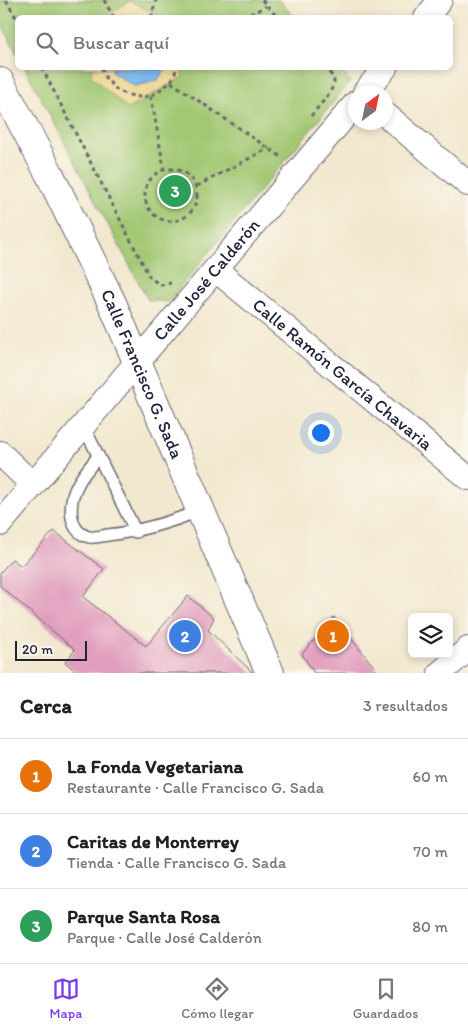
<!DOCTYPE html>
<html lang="es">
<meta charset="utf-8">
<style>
body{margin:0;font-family:Itim,sans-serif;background:#f6f6f6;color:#202124}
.controls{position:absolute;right:15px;bottom:15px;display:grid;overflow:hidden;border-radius:8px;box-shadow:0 2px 8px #0003}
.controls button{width:45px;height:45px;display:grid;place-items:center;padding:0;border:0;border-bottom:1px solid #e0e0e0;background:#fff;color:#202124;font:25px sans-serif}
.compass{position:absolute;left:348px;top:85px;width:45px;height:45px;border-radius:50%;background:#fff;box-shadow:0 2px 8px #0003;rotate:33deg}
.scale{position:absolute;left:15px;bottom:12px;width:72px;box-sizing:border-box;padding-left:5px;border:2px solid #22223b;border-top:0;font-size:14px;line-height:18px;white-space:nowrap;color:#22223b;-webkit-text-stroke:4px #fbf7ec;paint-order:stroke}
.you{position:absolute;left:320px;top:432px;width:18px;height:18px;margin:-12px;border:4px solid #fff;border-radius:50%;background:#1a73e8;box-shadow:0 0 0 8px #1a73e833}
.badge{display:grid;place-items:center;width:32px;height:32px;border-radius:50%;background:#7c3aed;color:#fff;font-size:16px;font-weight:700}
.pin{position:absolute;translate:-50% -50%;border:2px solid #fff;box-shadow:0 1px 5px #0006}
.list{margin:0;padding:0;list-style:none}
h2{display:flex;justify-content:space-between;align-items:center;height:65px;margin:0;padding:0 20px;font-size:21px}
h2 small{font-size:16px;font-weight:400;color:#757577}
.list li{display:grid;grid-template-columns:32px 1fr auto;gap:15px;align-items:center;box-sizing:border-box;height:75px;padding:0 20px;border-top:1px solid #e0e0e0}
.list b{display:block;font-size:19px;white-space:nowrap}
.list p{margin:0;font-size:16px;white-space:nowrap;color:#757577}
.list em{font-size:16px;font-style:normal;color:#757577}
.icon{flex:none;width:28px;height:28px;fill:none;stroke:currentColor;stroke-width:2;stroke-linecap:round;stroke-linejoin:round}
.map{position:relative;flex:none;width:468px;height:673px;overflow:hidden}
.search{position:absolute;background:#fff;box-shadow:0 2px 8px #0003;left:15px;right:15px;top:15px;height:55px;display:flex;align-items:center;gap:12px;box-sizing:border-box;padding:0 18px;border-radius:8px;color:#757577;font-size:19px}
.sheet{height:290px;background:#fff}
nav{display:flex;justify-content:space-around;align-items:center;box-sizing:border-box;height:70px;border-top:1px solid #e0e0e0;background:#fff;font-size:14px;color:#757577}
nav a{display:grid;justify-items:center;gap:2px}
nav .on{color:#7c3aed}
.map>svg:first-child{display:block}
.green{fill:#a2c873;stroke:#627557}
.sand{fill:#eeda9e;stroke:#887e6c}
.water{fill:#7dbaf0;stroke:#506e96}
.building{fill:#e19ebe}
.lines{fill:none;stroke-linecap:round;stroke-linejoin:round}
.service-casing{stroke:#6b676f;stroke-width:14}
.minor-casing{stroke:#6b676f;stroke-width:26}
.tertiary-casing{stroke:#6b676f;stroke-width:30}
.path{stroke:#6b676f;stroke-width:3;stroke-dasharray:4 4;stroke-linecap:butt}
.service{stroke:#fff;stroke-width:11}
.minor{stroke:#fff;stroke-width:24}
.tertiary{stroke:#fff;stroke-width:28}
.labels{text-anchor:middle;stroke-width:4;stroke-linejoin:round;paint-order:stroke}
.street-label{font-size:18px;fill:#22223b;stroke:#fbf7ec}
</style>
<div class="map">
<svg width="468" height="673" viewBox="0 0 468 673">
<rect width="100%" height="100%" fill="#fbf7ec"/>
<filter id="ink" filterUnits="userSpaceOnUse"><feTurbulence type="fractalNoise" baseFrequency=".02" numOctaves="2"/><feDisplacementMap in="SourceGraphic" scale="10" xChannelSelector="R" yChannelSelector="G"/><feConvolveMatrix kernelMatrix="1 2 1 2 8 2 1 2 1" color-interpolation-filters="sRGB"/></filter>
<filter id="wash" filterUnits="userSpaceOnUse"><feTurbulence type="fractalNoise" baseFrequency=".0096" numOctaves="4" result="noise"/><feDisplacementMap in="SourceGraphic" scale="20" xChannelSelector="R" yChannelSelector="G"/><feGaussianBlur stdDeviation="1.12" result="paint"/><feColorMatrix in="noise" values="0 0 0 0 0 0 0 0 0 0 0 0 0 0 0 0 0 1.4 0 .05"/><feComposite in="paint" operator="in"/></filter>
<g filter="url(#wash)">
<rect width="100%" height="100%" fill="#f2e8cf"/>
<!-- green -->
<g class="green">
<path d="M 0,0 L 279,0 L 294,17 L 18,18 L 17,54 L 0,21 Z"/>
<path d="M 25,68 L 338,68 L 351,81 L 168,302 L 148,300 Z"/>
</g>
<!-- sand -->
<g class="sand">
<path d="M 130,1 L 163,17 L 104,17 Z"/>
<path d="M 92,68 L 181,68 L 183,77 L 128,109 L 91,76 Z"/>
</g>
<!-- water -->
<path class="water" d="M 112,68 L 166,68 L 157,81 L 134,86 L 113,73 Z"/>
<g id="blocks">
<!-- building -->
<g class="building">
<path d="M 54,531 L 104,569 L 83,597 L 146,646 L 188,596 L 214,618 L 208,630 L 253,673 L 78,673 L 65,662 L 75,650 L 0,586 L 0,573 L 12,559 L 21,566 Z"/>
<path d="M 334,617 L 379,673 L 314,673 L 302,654 Z"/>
</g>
</g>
</g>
<g filter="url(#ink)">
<use href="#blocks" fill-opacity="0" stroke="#6b676f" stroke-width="1"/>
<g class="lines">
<!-- service casing -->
<g class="service-casing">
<g id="service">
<path d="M 83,425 L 136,532"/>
<path d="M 98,456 C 92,465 83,474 78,484 C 69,500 66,531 89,537 C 94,538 102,536 108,535 C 142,531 169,523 201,510"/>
</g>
</g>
<!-- minor casing -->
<g class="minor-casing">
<g id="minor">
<path d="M 426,18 L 440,0"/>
<path d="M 365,92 L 385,68"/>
<path d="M 386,115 L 468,184"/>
<path id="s1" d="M 216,270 L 468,478"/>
<path d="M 0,453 L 33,485"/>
<path id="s2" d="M 0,524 L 356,103"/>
<path d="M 440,673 L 468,649"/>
</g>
</g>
<!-- tertiary casing -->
<g class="tertiary-casing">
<g id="tertiary">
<path id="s3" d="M 0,82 L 49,173 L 112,303 L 270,673"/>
</g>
</g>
<!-- path -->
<g class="path">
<path d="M 6,0 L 18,21"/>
<path d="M 104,0 L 114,18"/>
<path d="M 262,0 L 278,18"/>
<path d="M 151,18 L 156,0"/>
<path d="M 243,18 L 266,6"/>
<path d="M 42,68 L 145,268 L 150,278 L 161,285 L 171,283"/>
<path d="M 102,68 L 106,79 L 118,91 L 136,97 L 151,96 L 171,82 L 177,68"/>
<path d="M 171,82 L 280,156"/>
<path d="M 151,96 L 164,169"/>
<path d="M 311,116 C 317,108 334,91 334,81 C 333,76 328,71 325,68"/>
<circle cx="171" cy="195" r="26"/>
<path d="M 197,186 L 269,148"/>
</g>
<!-- service -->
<use href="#service" class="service"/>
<!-- minor -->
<use href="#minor" class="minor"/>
<!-- tertiary -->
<use href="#tertiary" class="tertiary"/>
</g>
</g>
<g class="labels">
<!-- street labels -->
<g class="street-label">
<text dy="6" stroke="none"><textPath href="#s2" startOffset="320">Calle José Calderón</textPath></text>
<text dy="6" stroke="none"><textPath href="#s3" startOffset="325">Calle Francisco G. Sada</textPath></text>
<text dy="6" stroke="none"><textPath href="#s1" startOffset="164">Calle Ramón García Chavaria</textPath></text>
</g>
</g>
</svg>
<div class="controls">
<button><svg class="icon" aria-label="layers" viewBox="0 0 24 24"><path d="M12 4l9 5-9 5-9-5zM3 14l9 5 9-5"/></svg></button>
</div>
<svg class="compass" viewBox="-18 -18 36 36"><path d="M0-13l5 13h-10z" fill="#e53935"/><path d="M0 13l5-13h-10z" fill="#757577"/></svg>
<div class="scale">20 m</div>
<div class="you"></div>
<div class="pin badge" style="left:333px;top:636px;background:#e8710a">1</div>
<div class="pin badge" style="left:185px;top:636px;background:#3f7fe0">2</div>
<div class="pin badge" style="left:175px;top:191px;background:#2e9e5b">3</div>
<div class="search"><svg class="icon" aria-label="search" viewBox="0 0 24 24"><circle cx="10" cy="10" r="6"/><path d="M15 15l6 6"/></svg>Buscar aquí</div>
</div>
<section class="sheet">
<h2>Cerca<small>3 resultados</small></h2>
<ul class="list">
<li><span class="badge" style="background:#e8710a">1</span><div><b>La Fonda Vegetariana</b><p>Restaurante · Calle Francisco G. Sada</p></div><em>60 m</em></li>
<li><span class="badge" style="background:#3f7fe0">2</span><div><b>Caritas de Monterrey</b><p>Tienda · Calle Francisco G. Sada</p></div><em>70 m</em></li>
<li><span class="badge" style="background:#2e9e5b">3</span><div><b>Parque Santa Rosa</b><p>Parque · Calle José Calderón</p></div><em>80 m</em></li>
</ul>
</section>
<nav>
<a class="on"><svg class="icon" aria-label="map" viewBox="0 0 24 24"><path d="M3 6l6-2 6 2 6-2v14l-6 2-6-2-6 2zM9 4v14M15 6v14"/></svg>Mapa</a>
<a><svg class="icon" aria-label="directions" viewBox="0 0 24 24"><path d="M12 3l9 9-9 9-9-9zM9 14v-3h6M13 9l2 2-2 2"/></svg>Cómo llegar</a>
<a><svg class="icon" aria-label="saved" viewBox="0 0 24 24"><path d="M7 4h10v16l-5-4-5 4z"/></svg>Guardados</a>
</nav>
